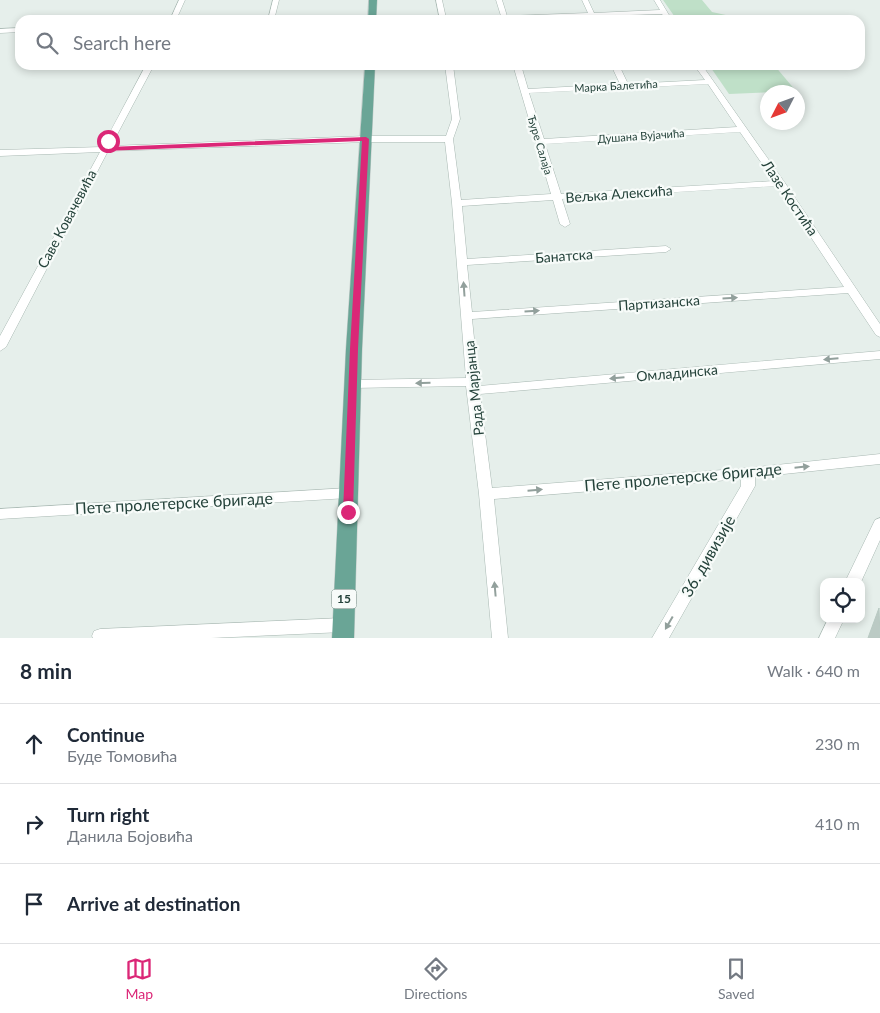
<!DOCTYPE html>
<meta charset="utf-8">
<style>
body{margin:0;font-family:Lato,sans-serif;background:#f6f6f7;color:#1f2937}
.controls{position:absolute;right:15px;bottom:15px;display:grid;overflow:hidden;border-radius:10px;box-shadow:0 2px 8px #0003}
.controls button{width:45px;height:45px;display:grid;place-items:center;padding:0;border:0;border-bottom:1px solid #e0e1e3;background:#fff;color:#1f2937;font:25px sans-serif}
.compass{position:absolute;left:760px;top:85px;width:45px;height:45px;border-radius:50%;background:#fff;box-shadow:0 2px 8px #0003;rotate:228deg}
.stop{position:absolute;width:15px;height:15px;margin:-11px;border:4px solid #db2777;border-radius:50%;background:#fff}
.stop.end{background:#db2777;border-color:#fff;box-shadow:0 1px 5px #0008}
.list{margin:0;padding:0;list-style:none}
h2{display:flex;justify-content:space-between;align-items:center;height:65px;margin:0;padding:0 20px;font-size:21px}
h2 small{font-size:16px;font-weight:400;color:#747a83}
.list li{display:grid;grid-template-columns:32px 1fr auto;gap:15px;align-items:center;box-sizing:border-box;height:80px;padding:0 20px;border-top:1px solid #e0e1e3}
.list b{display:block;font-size:19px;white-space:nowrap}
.list p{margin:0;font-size:16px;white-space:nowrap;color:#747a83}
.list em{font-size:16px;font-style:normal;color:#747a83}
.icon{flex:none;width:28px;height:28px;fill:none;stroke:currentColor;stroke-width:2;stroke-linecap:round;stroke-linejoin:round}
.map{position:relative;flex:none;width:880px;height:638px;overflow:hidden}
.search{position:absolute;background:#fff;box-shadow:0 2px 8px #0003;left:15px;right:15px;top:15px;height:55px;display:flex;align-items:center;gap:12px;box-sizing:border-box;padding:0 18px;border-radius:15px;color:#747a83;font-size:19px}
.sheet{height:305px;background:#fff}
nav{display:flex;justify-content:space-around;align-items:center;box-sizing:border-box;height:70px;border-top:1px solid #e0e1e3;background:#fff;font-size:14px;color:#747a83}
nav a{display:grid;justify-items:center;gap:2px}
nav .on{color:#db2777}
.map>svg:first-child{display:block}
.green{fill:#bfe0c8}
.building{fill:#bbcac4;stroke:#b8c9c2}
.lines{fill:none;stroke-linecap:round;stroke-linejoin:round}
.minor-casing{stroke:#a8b8b2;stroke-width:1}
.primary-casing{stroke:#c2cac8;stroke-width:1}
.minor{fill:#fff;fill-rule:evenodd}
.primary{fill:#6aa596;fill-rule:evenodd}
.oneway{fill:#92a09c}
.route{fill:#db2777}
.labels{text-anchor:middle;stroke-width:4.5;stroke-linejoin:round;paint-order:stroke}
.far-street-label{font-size:11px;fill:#24423a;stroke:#f7fbf9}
.shield{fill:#f7fbf9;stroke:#637a73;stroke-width:1}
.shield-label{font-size:12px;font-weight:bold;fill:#24423a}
.street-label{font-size:14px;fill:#24423a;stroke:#f7fbf9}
.near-street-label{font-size:16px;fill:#24423a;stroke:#f7fbf9}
</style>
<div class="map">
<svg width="880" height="638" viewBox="0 0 880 638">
<rect width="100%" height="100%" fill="#e6efeb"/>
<!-- green -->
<g class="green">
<path d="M 663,0 L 702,0 L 712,12 L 735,17 L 738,20 L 677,20 Z"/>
<path d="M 709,65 L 774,65 L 796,91 L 729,94 Z"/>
</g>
<!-- building -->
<path class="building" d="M 879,608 L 880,638 L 868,638 Z"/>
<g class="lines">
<!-- minor casing -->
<g class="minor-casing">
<g id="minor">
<path d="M 179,0 L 185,0 L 176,20 L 170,20 Z"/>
<path d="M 273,0 L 279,0 L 274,20 L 268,20 Z"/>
<path d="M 436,0 L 442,0 L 446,18 L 501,16 L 496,0 L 502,0 L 507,16 L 588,13 L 582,0 L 588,0 L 594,13 L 660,10 L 654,0 L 660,0 L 672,20 L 666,20 L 662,14 L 596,16 L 597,20 L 591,20 L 590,17 L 508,20 L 440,20 Z"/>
<path d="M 20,28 L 20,32 L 0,33 L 0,29 Z"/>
<path d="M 146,65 L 154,65 L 111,146 L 366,136 L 446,136 L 452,119 L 445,65 L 453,65 L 460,119 L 453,139 L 461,200 L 551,194 L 513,65 L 521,65 L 528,89 L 620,84 L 611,65 L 619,65 L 628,84 L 705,80 L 694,65 L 702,65 L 785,183 L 880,324 L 880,337 L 876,335 L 848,293 L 472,319 L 479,386 L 880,351 L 880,359 L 480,394 L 492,488 L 748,468 L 880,454 L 880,464 L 755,477 L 755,486 L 669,638 L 652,638 L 741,486 L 741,479 L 494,499 L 508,638 L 492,638 L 479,494 L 466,386 L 352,388 L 346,384 L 352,380 L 466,378 L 452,203 L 445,142 L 366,142 L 108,151 L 6,347 L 0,351 L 0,336 L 100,152 L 0,156 L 0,150 L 102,147 ZM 708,84 L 737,127 L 544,139 L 529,93 ZM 740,132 L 774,181 L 561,194 L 545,144 ZM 777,186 L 844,287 L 472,312 L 467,265 L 666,252 L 671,249 L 666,246 L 467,259 L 462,206 L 553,200 L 560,224 L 565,227 L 570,224 L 562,199 Z"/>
<path d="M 348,488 L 353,489 L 355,493 L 353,497 L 348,498 L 0,519 L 0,509 Z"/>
<path d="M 880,518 L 880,540 L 861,582 L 845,582 L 875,520 Z"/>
<path d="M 343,618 L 349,620 L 351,625 L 349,630 L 343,632 L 211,638 L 93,638 L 92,636 L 94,631 L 100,629 Z"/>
<path d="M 828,619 L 844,619 L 835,638 L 819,638 Z"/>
</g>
</g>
<!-- primary casing -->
<g class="primary-casing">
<g id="primary">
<path d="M 369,0 L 377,0 L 376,20 L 368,20 Z"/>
<path d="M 365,65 L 375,65 L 362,349 L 354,638 L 332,638 L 346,349 Z"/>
</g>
</g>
<!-- minor -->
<use href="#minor" class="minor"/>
<!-- primary -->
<use href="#primary" class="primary"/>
</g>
<!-- one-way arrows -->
<defs><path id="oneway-solid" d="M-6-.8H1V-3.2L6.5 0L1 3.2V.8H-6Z" transform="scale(1.25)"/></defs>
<g class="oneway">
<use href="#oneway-solid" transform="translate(464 289) rotate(-94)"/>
<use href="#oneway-solid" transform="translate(730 298) rotate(-4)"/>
<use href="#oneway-solid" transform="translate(532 311) rotate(-4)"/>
<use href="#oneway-solid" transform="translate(831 359) rotate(175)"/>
<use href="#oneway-solid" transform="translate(617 378) rotate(175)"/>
<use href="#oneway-solid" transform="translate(423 383) rotate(179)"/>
<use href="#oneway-solid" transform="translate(802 467) rotate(-6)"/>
<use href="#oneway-solid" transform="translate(535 490) rotate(-5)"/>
<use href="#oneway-solid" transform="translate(495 589) rotate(-95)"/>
<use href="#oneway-solid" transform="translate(669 623) rotate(120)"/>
</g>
<!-- route -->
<path class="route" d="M 366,137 L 369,139 L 358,349 L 353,512 L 348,516 L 343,512 L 350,349 L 362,141 L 104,151 L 101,149 L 108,139 L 111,141 L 108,147 Z"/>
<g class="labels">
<!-- far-street labels -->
<g class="far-street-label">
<text transform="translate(616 86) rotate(-3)" y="4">Марка Балетића</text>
<text transform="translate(641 136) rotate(-4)" y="4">Душана Вујачића</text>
<text transform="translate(540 145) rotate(73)" y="4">Ђуре Салаја</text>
</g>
<!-- shield labels -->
<rect class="shield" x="331.5" y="589.5" width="25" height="19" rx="4"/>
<g class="shield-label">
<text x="344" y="603">15</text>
</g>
<!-- street labels -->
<g class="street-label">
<text transform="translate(619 194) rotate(-4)" y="5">Вељка Алексића</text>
<text transform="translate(790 198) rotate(56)" y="5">Лазе Костића</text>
<text transform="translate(67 219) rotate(-62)" y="5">Саве Ковачевића</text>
<text transform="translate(564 256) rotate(-4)" y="5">Банатска</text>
<text transform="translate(659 303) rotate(-4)" y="5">Партизанска</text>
<text transform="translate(677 373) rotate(-5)" y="5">Омладинска</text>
<text transform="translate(474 388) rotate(-96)" y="5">Рада Марјанца</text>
</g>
<!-- near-street labels -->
<g class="near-street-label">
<text transform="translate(683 477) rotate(-5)" y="6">Пете пролетерске бригаде</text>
<text transform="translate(174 503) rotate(-3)" y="6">Пете пролетерске бригаде</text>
<text transform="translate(708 556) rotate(-60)" y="6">36. дивизије</text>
</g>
</g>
</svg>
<div class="controls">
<button><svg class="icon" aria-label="locate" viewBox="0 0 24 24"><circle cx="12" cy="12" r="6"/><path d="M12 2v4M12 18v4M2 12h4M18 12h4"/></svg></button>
</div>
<svg class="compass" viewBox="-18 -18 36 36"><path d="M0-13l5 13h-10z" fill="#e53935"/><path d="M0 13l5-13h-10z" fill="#747a83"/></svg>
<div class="stop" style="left:108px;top:141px"></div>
<div class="stop end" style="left:348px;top:512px"></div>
<div class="search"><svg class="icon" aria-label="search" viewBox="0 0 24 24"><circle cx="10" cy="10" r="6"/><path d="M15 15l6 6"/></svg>Search here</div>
</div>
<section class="sheet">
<h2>8 min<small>Walk · 640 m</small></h2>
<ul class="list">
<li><svg class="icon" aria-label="ahead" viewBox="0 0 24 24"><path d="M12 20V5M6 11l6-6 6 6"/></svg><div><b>Continue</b><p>Буде Томовића</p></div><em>230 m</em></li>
<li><svg class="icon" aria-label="right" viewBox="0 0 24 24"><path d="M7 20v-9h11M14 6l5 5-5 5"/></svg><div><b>Turn right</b><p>Данила Бојовића</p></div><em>410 m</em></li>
<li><svg class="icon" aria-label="arrive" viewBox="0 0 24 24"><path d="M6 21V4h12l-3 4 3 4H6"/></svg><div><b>Arrive at destination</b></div></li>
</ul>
</section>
<nav>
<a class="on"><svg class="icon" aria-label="map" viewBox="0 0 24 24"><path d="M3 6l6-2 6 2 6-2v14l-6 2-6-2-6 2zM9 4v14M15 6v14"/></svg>Map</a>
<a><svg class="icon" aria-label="directions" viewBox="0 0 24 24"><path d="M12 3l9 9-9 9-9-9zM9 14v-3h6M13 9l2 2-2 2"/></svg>Directions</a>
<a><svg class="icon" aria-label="saved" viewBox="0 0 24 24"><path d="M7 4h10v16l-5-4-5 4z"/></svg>Saved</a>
</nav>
